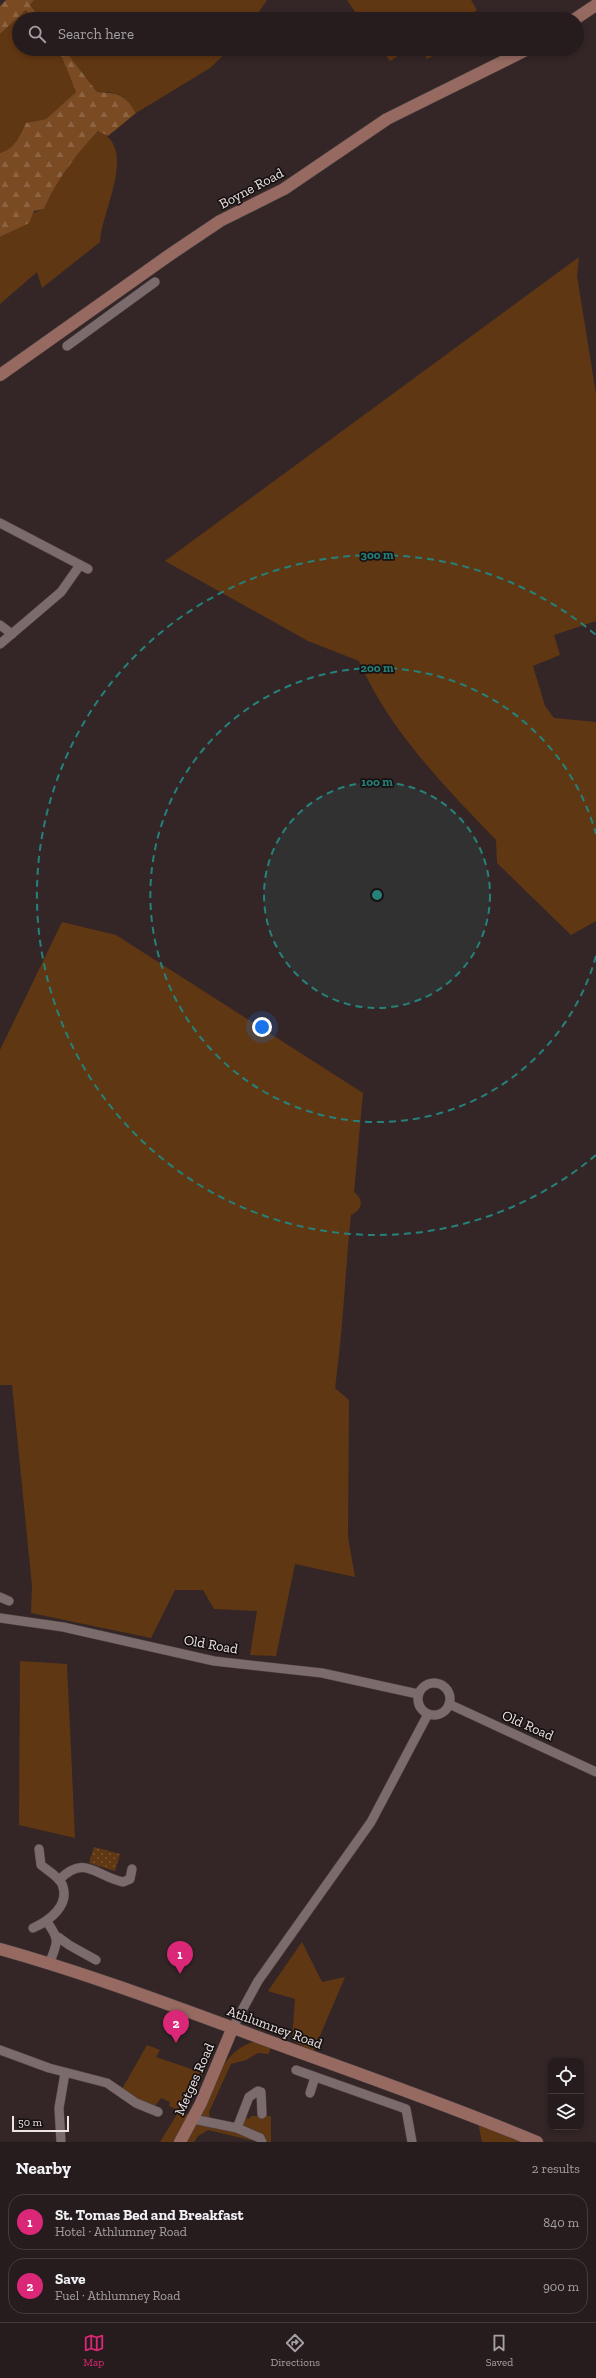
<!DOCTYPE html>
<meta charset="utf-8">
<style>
body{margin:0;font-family:"Zilla Slab",serif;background:#33292a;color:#f1f3f6}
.controls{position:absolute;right:12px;bottom:12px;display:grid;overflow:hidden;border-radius:8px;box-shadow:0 2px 6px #0003}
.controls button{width:36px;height:36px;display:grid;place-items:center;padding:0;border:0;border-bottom:1px solid #433a3b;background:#271c1d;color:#f1f3f6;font:20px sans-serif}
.scale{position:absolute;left:12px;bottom:10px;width:57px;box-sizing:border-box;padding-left:4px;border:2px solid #ede4e4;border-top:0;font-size:11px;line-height:14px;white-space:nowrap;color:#ede4e4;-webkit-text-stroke:3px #171111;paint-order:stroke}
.you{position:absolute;left:262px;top:1027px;width:14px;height:14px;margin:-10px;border:3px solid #fff;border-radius:50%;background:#1a73e8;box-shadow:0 0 0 6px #1a73e833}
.badge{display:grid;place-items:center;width:26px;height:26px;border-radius:50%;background:#db2777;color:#fff;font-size:13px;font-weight:700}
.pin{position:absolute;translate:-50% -33px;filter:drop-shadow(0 1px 2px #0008)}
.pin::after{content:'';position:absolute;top:21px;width:14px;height:12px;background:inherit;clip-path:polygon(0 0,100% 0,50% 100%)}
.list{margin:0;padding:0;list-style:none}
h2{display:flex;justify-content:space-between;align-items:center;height:52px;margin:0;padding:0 16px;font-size:17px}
h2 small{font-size:13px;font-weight:400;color:#a4a1a4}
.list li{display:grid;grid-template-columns:26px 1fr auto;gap:12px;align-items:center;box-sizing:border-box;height:56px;margin:0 8px 8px;padding:0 8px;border:1px solid #433a3b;border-radius:16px}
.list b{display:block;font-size:15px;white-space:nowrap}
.list p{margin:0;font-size:13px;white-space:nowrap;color:#a4a1a4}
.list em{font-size:13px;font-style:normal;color:#a4a1a4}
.icon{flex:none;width:22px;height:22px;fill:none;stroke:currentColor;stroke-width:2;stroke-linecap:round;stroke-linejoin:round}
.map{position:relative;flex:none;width:596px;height:2142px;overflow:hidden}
.search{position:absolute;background:#271c1d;box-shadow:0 2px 6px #0003;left:12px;right:12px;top:12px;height:44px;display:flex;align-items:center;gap:10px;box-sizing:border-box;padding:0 14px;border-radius:22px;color:#a4a1a4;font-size:15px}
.sheet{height:180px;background:#271c1d}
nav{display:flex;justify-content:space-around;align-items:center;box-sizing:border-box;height:56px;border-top:1px solid #433a3b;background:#271c1d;font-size:11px;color:#a4a1a4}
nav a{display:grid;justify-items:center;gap:2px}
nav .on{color:#db2777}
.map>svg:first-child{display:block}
.grass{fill:#603713}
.forest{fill:url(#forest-firs)}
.park{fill:url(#park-dots)}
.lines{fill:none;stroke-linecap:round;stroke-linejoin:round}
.street-casing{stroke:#4d4243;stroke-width:10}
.secondary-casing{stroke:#4d4243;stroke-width:13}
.street{stroke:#7b6b6c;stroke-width:9}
.secondary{stroke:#966a61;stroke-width:12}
.ring{fill:none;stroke:#25817a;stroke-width:2;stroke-dasharray:7 5}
.labels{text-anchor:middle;stroke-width:3.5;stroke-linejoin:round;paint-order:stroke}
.street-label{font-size:14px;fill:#ede4e4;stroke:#171111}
.centre{fill:#25817a;stroke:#171111;stroke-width:2}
.ring-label{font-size:12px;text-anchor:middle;font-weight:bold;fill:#25817a;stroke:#171111;stroke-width:3.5;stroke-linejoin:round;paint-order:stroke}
</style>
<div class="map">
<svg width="596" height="2142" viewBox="0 0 596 2142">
<defs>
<pattern id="forest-firs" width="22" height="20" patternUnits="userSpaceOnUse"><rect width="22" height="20" fill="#7a4a22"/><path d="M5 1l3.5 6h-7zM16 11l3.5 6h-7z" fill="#8d6442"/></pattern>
<pattern id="park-dots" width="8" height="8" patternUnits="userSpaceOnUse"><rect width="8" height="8" fill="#603713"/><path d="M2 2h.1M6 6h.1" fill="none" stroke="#775435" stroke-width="1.8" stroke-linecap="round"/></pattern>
</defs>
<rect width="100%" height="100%" fill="#342627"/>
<!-- grass -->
<g class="grass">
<path d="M 34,0 L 267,0 L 254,19 L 41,19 L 30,5 Z"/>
<path d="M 347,0 L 471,0 L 477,10 L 461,19 L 360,19 Z"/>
<path d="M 26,10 L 33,19 L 19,19 L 19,49 L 57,49 L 61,55 L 76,92 L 46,119 L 26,123 C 20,136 14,149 0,153 L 0,34 Z"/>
<path d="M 64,49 L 230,49 L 210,68 L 136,113 C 125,94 118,92 97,92 Z"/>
<path d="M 381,49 L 408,49 L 390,61 Z"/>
<path d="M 420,49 L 446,49 L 427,59 Z"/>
<path d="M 98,131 C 139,147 101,212 100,242 L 42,288 L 37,272 L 0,304 L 0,237 C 18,231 26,213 44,209 C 57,179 76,155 98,131 Z"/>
<path d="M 579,257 L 577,276 L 596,394 L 596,621 L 554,635 L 560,655 L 533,666 L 545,706 L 554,718 L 596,722 L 596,921 L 571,935 L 497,863 L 496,840 C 444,786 389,730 359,661 L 308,641 L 165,561 Z"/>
<path d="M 62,922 L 116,935 L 363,1093 L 354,1192 C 364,1199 363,1210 351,1215 C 345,1273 343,1330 335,1388 L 349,1400 L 348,1537 L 355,1577 L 295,1564 L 276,1656 L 250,1655 L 257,1611 L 214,1609 L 203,1590 L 175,1590 L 151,1638 L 31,1613 L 32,1586 L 12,1385 L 0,1385 L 0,1050 Z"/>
<path d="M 20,1661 L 67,1664 L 75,1838 L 19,1825 Z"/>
<path d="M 302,1942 L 322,1982 L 345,1977 L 313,2052 L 292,2040 L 295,1999 L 268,1991 Z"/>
<path d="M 256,2041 L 271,2045 L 269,2054 L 258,2053 L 246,2060 L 231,2064 L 209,2112 L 210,2119 L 202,2116 L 201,2113 C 214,2085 222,2050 256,2041 Z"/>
<path d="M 147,2045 L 160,2050 L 156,2057 L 203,2073 L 182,2112 L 190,2116 L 175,2142 L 160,2142 L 179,2111 L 169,2106 L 170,2102 L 161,2098 L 156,2105 C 143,2105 133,2097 122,2089 Z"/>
<path d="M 251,2116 L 271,2116 L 271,2142 L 266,2142 L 261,2133 L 242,2125 L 245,2117 L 249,2119 Z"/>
<path d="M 478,2122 L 524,2142 L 482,2142 Z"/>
<path d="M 199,2124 L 238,2132 L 258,2142 L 208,2130 L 198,2136 L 194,2142 L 185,2142 L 195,2126 Z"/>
</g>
<!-- forest -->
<g class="forest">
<path d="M 6,0 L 34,0 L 30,5 L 41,19 L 33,19 L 26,10 L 0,34 L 0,6 Z"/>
<path d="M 57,49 L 64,49 L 97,92 C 118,93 125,94 136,113 L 108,136 L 98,131 C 76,155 57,179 44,209 L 34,211 L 29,223 L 0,237 L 0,153 C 14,149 20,136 26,123 L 46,119 L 76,92 L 61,55 Z"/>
</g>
<!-- park -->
<path class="park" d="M 94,1847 L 120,1854 L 115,1871 L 89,1863 Z"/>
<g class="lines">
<!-- street casing -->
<g class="street-casing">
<g id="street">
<path d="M 67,346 L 155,282"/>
<path d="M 0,523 L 88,569"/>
<path d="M 0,625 L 12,634"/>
<path d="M 0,644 L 61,592 L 80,565"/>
<path d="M 0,1597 L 9,1601"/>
<path d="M 0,1618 L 63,1627 L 214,1661 L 322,1673 L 418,1694"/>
<circle cx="434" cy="1699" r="16"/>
<path d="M 449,1704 L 596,1772"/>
<path d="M 59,1880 C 85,1854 95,1876 123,1882 L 130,1879 L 132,1869"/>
<path d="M 47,1922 C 61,1941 57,1943 49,1964"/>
<path d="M 33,1928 C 49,1921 71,1905 62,1884 C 59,1877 47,1870 41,1865 L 39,1849"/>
<path d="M 58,1937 L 69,1945 L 96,1960"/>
<path d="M 233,2027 L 258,1981 L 371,1822 L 428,1714"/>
<path d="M 0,2050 L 49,2068 L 107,2083 L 136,2103 L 158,2112"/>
<path d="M 296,2070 L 406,2109 L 412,2142"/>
<path d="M 310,2093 L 315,2077"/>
<path d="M 193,2119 L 237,2128 L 260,2138 L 262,2142"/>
<path d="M 237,2128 L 249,2097 L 258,2091 L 261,2092 L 262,2114"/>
<path d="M 61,2142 L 59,2108 L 65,2073"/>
</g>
</g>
<!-- secondary casing -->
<g class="secondary-casing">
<g id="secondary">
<path d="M 575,19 L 596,5"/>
<path d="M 0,375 L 168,256 L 220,221 L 284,189 L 387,119 L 528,49"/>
<path d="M 0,1949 C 93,1975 184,2010 274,2043 C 362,2075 451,2106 537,2142"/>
<path d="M 180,2142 L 201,2103 L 233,2027"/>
</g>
</g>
<!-- street -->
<use href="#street" class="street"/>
<!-- secondary -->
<use href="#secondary" class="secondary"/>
</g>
<!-- distance rings -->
<circle cx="377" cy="895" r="113" fill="#25817a" fill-opacity=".12"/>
<g class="ring">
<circle cx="377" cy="895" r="113"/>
<path d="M596 956A227 227 0 1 1 596 834"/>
<path d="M596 1155A340 340 0 1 1 596 635"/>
</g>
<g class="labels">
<!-- street labels -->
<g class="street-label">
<text transform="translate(251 188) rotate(-28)" y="5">Boyne Road</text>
<text transform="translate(211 1644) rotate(10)" y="5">Old Road</text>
<text transform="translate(528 1725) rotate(24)" y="5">Old Road</text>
<text transform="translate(275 2027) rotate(20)" y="5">Athlumney Road</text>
<text transform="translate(194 2079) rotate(-66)" y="5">Metges Road</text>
</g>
</g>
<circle cx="377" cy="895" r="6" class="centre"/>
<g class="ring-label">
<text x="377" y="559">300 m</text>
<text x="377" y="672">200 m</text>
<text x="377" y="786">100 m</text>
</g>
</svg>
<div class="controls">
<button><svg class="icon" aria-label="locate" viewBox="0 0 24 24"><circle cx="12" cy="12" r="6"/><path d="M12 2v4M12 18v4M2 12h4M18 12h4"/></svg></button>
<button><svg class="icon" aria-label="layers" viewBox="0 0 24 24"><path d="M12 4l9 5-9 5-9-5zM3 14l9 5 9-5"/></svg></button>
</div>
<div class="scale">50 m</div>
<div class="you"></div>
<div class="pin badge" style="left:180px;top:1974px">1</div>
<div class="pin badge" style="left:176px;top:2043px">2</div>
<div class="search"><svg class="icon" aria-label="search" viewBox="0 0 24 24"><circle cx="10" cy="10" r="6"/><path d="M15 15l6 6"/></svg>Search here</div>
</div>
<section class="sheet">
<h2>Nearby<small>2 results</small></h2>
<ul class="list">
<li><span class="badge">1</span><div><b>St. Tomas Bed and Breakfast</b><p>Hotel · Athlumney Road</p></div><em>840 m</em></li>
<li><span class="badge">2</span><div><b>Save</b><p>Fuel · Athlumney Road</p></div><em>900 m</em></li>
</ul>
</section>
<nav>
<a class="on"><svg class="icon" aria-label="map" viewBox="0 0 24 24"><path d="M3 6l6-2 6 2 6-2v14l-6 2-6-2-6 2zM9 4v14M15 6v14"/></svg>Map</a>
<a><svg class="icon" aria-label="directions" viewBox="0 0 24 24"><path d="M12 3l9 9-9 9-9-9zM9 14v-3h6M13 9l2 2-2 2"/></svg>Directions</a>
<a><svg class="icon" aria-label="saved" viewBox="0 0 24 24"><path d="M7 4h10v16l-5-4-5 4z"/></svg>Saved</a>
</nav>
